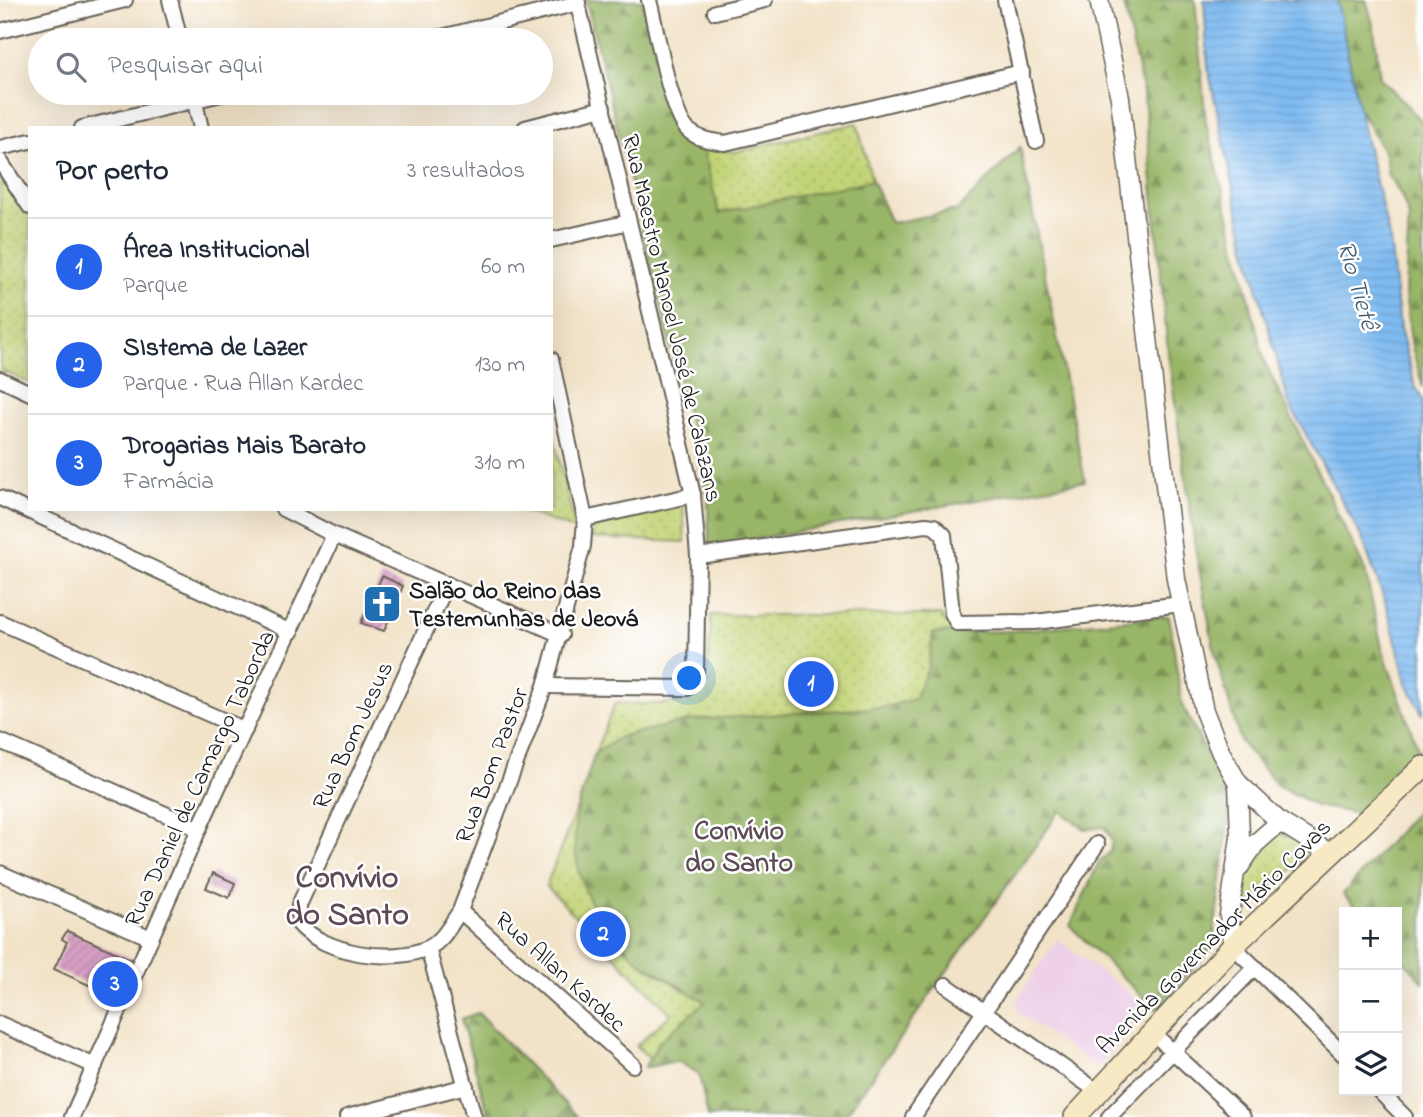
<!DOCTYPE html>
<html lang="pt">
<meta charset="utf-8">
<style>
body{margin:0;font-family:"Indie Flower",sans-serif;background:#f6f6f7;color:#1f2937}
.controls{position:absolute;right:21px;bottom:21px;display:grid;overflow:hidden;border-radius:0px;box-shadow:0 7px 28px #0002}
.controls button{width:63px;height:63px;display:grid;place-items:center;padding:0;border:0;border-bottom:2px solid #e0e1e3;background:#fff;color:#1f2937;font:35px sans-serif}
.you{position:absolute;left:690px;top:679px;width:24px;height:24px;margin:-18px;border:5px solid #fff;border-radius:50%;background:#1a73e8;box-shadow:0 0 0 10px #1a73e833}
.badge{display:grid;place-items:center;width:46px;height:46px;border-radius:50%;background:#2563eb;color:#fff;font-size:23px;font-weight:700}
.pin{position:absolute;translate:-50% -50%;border:4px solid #fff;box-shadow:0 2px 7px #0006}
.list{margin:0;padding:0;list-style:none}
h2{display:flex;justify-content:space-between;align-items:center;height:91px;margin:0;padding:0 28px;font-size:30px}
h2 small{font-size:23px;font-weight:400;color:#747a83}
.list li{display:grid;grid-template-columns:46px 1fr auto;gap:21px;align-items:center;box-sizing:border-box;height:98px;padding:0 28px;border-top:2px solid #e0e1e3}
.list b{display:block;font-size:26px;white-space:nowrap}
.list p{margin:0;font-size:23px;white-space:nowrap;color:#747a83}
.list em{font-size:23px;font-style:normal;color:#747a83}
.icon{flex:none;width:38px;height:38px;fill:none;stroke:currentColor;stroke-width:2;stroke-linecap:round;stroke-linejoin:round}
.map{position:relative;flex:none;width:1423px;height:1117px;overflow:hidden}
.search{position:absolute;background:#fff;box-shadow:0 7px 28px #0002;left:28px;top:28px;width:525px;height:77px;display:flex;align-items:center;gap:18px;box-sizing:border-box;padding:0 24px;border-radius:38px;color:#747a83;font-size:26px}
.panel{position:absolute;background:#fff;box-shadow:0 7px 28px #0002;left:28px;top:126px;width:525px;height:385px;border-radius:0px}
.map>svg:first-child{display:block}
.built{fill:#eed0e8}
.forest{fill:url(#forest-firs);stroke:#5a6942;stroke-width:2}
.park{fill:url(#park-dots);stroke:#6f784a;stroke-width:2}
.water{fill:url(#water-rules);stroke:#4e6c86;stroke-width:2}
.building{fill:url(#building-hatch)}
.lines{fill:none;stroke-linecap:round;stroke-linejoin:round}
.minor-casing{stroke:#676258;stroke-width:18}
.tertiary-casing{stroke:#676258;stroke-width:21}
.secondary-casing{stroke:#676258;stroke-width:24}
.minor{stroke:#fff;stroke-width:14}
.tertiary{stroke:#fff;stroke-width:18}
.secondary{stroke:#f6e9c3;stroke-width:21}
.labels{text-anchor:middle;stroke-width:5;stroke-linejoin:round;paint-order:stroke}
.street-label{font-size:24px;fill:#1c1c1c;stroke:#fff}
.poi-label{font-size:24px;font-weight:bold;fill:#1c1c1c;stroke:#fff;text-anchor:start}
.water-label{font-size:26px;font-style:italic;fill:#445c71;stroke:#fff}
.quarter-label{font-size:28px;font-weight:bold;fill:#5d4a57;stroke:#fff}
.district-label{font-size:32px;font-weight:bold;fill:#5d4a57;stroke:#fff}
</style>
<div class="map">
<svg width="1423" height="1117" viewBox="0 0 1423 1117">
<defs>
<pattern id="forest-firs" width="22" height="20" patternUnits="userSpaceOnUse" patternTransform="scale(1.75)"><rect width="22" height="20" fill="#99b668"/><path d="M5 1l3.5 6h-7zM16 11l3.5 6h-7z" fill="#7c9355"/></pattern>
<pattern id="park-dots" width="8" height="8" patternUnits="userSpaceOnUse" patternTransform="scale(1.75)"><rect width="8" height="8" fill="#c2d477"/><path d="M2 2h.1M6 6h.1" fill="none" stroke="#a6b566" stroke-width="1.8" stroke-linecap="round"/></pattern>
<pattern id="water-rules" width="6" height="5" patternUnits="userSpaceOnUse" patternTransform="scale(1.75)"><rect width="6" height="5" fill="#7fbbf1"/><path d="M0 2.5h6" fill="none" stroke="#6da0ce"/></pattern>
<pattern id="building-hatch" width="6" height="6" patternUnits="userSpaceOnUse" patternTransform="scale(1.75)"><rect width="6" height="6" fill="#d69fc4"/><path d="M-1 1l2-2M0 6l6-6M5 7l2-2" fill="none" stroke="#b788a8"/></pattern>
</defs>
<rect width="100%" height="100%" fill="#fff"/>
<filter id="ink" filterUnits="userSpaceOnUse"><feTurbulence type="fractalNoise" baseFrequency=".0143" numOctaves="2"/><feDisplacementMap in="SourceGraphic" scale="14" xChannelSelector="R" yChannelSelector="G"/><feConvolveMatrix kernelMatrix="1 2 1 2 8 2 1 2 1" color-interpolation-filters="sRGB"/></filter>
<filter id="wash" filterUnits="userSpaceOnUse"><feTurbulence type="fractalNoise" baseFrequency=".00686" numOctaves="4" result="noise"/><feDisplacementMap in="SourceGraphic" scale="28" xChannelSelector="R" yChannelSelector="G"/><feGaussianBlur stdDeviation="1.57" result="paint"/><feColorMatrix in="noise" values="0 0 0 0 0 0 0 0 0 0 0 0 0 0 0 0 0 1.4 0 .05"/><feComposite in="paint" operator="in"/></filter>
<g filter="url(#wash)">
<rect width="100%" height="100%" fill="#f2e3c8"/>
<!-- built -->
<path class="built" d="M 1057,939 L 1144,1004 L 1102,1065 L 1095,1066 L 1018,1013 L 1017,1000 Z"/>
<!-- forest -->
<g class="forest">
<path d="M 586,0 L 642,0 L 675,134 L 703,148 L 719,213 L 872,180 L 891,223 L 958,210 L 1020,147 L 1085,481 L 709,547 L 708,500 Z"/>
<path d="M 1123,0 L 1195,0 L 1206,123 L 1265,363 L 1365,570 L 1382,648 L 1420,755 L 1358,814 L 1316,806 L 1277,785 L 1241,743 L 1215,654 L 1196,553 L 1168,353 L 1144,97 Z"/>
<path d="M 1296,0 L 1366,0 L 1374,28 L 1380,78 L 1423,122 L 1423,388 L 1411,342 L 1405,293 L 1409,217 L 1401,195 L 1388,176 L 1385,154 L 1361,112 L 1339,93 Z"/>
<path d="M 1169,616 L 1182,705 L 1224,787 L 1230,807 L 1213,942 L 1207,954 L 1156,1010 L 1070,926 L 1099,862 L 1110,852 L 1112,840 L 1104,827 L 1085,829 L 1060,811 L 844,1117 L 708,1117 L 699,1074 L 677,1061 L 644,1068 L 659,1042 L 705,1002 L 636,959 L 591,908 L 573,855 L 575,815 L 595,753 L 622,736 L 692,720 L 885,707 L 928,668 L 933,633 L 1010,631 Z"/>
<path d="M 1423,804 L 1423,982 L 1397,953 L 1397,912 L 1360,912 L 1343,894 Z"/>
<path d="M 478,1013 L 578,1117 L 489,1117 L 461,1019 Z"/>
</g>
<!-- park -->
<g class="park">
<path d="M 857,123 L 872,180 L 719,213 L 703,148 L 735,152 Z"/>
<path d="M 0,178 L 30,215 L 30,383 L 0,370 Z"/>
<path d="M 551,426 L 576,530 L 517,509 L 551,509 Z"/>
<path d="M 683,501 L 685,542 L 592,538 L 595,520 Z"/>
<path d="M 711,615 L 941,615 L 946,623 L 962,632 L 933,633 L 928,668 L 914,699 L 885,707 L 692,720 L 622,736 L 595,753 L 615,703 C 705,707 707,704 711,615 Z"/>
<path d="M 581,797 C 562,858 588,919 637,959 C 657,976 683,988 705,1002 L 659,1042 L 650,1059 L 636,1046 L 671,1014 L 546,886 Z"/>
<path d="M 1281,834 L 1302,840 L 1309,847 L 1308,854 L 1240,919 L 1236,920 C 1238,906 1238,888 1243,874 C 1248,861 1266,836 1281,834 Z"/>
</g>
<!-- water -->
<path class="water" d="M 1204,0 L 1337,0 L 1363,128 L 1390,240 L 1400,328 L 1415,386 L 1423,400 L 1423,715 L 1407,684 L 1387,607 L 1362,538 L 1289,403 L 1246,247 L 1208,68 Z"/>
<g id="blocks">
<!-- building -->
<g class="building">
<path d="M 382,576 L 403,586 L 384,631 L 361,623 Z"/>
<path d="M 213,873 L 235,883 L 229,898 L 206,888 Z"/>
<path d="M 67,931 L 133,960 L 117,998 L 54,969 L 67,942 L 62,939 Z"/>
</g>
</g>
</g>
<g filter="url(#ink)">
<use href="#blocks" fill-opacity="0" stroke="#676258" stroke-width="2"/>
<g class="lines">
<!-- minor casing -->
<g class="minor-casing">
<g id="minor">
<path d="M 170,0 L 180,40"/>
<path d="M 649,0 C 656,26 671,117 689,131 C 700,140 712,141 725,143 L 1022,72"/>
<path d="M 1005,0 L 1036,141"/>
<path d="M 715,12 L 765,0"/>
<path d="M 0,31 L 125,0"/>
<path d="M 430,40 L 578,3"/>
<path d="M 193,94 L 201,128"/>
<path d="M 82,128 L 225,93"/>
<path d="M 525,128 L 603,108"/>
<path d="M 0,148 L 30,141"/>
<path d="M 0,161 L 30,207"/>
<path d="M 551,240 L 629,222"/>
<path d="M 0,379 L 30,393"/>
<path d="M 0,498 L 291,632"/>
<path d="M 283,509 L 334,535 L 561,635"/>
<path d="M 585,519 L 693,495"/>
<path d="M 698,556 L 926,525 L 934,526 L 944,535 L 952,613 L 957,623 L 1035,622 L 1181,604"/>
<path d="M 447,584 L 299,905 L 299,924 C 325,954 391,964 428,948 C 443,941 451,924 460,911 L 545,686 L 583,546 L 585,519 L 551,359"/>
<path d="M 0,622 L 245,730"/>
<path d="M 545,686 L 687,688 L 696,672 L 698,556 L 693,495 L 577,0"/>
<path d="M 0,741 L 199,829"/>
<path d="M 0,873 L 151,938"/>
<path d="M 460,911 L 633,1065"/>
<path d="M 1233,946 L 1344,1055"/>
<path d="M 428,948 L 474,1117"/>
<path d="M 946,985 L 1097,1091"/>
<path d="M 0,1024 L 95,1066"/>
<path d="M 1153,1033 L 1243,1117"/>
<path d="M 1379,1091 L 1405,1117"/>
<path d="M 72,1117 L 199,829 L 334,535"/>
<path d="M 347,1117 L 466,1086"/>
<path d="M 913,1117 L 1097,844"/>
<path d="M 1109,1117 L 1255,967"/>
</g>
</g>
<!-- tertiary casing -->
<g class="tertiary-casing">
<g id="tertiary">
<path d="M 1099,0 L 1120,98 L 1176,579 L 1204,711 L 1221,753 L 1238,783 L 1280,822 L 1330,853"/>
<path d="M 1238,869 L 1255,844 L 1280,822"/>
<path d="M 1233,946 L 1229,915 L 1240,837 L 1238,783"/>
</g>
</g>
<!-- secondary casing -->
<g class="secondary-casing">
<path id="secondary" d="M 1075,1117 L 1233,946 L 1423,767"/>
</g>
<!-- minor -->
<use href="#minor" class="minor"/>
<!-- tertiary -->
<use href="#tertiary" class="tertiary"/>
<!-- secondary -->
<use href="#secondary" class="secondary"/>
</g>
</g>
<!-- icons -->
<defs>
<g id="church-square" transform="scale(2.0125)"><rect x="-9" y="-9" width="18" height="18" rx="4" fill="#1f6fb2" stroke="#fff"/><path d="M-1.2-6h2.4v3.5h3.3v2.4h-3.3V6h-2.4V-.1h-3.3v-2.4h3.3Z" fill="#fff"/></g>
</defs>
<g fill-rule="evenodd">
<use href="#church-square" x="382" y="604"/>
</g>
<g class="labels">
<!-- street labels -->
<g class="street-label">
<text transform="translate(673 318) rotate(77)" y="8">Rua Maestro Manoel José de Calazans</text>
<text transform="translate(352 735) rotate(-65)" y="8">Rua Bom Jesus</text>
<text transform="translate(491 765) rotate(-69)" y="8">Rua Bom Pastor</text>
<text transform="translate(199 778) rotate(-65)" y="8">Rua Daniel de Camargo Taborda</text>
<text transform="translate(1213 936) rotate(-45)" y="8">Avenida Governador Mário Covas</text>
<text transform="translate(561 971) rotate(42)" y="8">Rua Allan Kardec</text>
</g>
<!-- poi labels -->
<g class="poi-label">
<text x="409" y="598">Salão do Reino das<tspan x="409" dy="28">Testemunhas de Jeová</tspan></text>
</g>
<!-- water labels -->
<g class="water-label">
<text transform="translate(1359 285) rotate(74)" y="9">Rio Tietê</text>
</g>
<!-- quarter labels -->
<g class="quarter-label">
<text x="739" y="839">Convívio<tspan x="739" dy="32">do Santo</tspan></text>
</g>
<!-- district labels -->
<g class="district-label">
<text x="347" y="887">Convívio<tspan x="347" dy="37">do Santo</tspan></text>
</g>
</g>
</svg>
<div class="controls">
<button>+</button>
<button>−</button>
<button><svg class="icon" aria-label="layers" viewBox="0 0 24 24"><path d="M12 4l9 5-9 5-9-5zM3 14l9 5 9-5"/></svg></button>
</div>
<div class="you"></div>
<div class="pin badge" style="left:811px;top:684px">1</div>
<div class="pin badge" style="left:603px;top:934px">2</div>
<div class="pin badge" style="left:115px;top:984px">3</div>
<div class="search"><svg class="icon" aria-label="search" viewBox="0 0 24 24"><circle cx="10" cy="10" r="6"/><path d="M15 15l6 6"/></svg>Pesquisar aqui</div>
<section class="panel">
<h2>Por perto<small>3 resultados</small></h2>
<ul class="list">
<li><span class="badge">1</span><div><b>Área Institucional</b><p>Parque</p></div><em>60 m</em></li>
<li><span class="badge">2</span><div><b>SIstema de Lazer</b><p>Parque · Rua Allan Kardec</p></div><em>130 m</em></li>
<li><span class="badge">3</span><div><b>Drogarias Mais Barato</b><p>Farmácia</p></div><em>310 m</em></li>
</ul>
</section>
</div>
